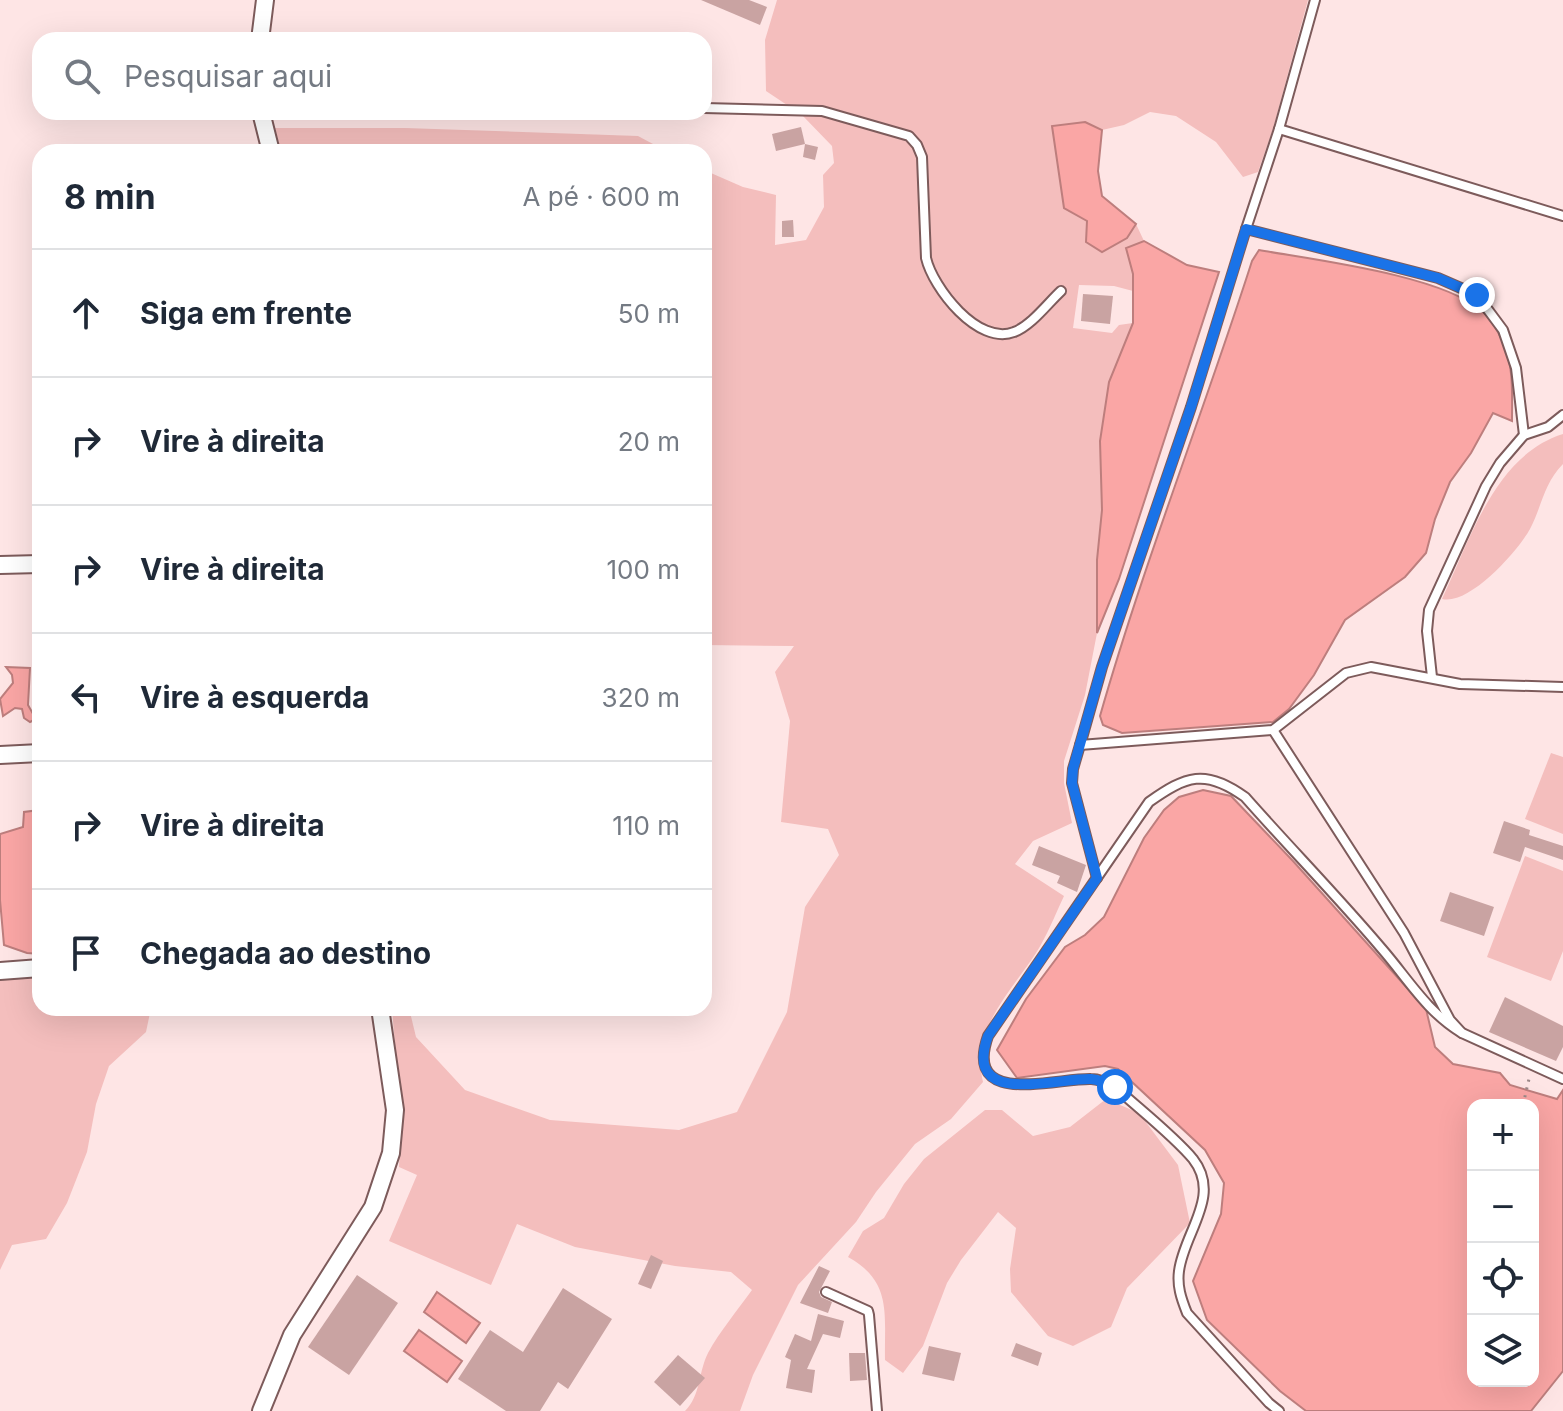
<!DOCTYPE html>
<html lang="pt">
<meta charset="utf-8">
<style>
body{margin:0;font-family:Inter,sans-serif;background:#f2f2f3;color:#1f2937}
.controls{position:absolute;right:24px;bottom:24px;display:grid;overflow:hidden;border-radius:16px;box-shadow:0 8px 32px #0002}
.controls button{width:72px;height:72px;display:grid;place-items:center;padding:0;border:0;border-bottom:2px solid #e0e1e3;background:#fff;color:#1f2937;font:40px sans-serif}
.stop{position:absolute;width:24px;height:24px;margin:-18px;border:6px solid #1a73e8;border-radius:50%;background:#fff}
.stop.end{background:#1a73e8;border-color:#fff;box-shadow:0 2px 8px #0008}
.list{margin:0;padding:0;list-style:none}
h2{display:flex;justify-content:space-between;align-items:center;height:104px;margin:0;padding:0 32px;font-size:34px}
h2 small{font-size:26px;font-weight:400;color:#747a83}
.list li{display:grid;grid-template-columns:52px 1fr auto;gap:24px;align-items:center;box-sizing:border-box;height:128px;padding:0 32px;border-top:2px solid #e0e1e3}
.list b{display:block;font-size:30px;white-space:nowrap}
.list em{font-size:26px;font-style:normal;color:#747a83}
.icon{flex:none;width:44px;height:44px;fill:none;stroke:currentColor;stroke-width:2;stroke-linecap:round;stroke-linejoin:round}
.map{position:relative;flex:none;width:1563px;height:1411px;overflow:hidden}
.search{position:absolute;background:#fff;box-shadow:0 8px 32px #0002;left:32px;top:32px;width:680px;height:88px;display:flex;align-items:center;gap:20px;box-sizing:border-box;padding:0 28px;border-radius:24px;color:#747a83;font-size:30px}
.panel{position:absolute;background:#fff;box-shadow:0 8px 32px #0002;left:32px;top:144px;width:680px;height:872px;border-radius:24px}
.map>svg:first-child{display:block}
.green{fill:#f4bebd}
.water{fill:#faa6a5;stroke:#bd7e7d;stroke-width:2;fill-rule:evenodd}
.building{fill:#c9a3a2}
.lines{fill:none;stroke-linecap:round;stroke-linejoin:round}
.service-casing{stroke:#7d5b5b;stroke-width:12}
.minor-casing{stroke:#7d5b5b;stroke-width:20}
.path{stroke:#9c8888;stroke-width:3;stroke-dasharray:2 6;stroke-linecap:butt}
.service{stroke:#fff;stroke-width:8}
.minor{stroke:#fff;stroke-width:16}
.route{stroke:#1a73e8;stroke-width:10}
</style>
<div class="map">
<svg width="1563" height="1411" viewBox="0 0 1563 1411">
<rect width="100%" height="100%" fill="#fee5e5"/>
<!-- green -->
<g class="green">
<path d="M 777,0 L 1308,0 L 1273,129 L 1258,172 L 1243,177 L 1216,142 L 1176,116 L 1150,112 L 1124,125 L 1102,130 L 1085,122 L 1052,126 L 1064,208 L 1127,238 L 1136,224 L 1144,241 L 1126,248 L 1133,274 L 1133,291 L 1114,286 L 1079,285 L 1073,328 L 1112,333 L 1119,325 L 1133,323 L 1109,382 L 1100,441 L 1102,510 L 1097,560 L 1097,633 L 1085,695 L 1064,761 L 1064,783 L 1072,823 L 1033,841 L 1015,864 L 1064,896 C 1055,915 1047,936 1036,953 C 1009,994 971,1029 983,1082 L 951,1119 L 915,1144 L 876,1192 L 856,1222 L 798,1285 L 753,1375 L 740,1411 L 685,1411 C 701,1395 698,1373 708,1353 C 720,1331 737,1311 752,1290 L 731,1272 L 675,1266 L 575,1247 L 517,1224 L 491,1285 L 389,1241 L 417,1175 L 399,1167 L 401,1121 L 392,1008 L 409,1008 L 416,1037 L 465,1090 L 550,1120 L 679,1130 L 737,1112 L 787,1012 L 805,907 L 839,855 L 828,829 L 781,822 L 790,721 L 775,672 L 794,646 L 704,645 L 704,170 L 743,187 L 776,195 L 775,245 L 806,240 L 824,207 L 823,175 L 834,163 L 832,146 L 802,115 L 766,91 L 765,40 Z"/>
<path d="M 275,128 L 405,128 L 638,136 L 668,152 L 281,152 Z"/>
<path d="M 1563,434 L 1563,464 C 1544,483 1542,506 1530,529 C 1518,551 1469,606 1442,599 C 1470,540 1495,455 1563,434 Z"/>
<path d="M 1551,753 L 1563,757 L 1563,834 L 1525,819 Z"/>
<path d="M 1525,856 L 1563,871 L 1563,951 L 1551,981 L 1487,957 Z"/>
<path d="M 40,965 L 40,1008 L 151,1008 L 146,1032 L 109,1066 L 96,1104 L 87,1152 L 67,1203 L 46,1239 L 12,1245 L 0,1270 L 0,966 Z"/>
<path d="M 1106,1099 L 1139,1113 L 1178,1165 L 1190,1223 L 1127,1288 L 1111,1327 L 1073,1346 L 1048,1336 L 1011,1292 L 1010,1269 L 1016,1228 L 998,1212 L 961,1260 L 947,1283 L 923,1346 L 903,1373 L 885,1360 C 884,1315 893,1282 848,1257 L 863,1231 L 884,1218 L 904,1184 L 924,1159 L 985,1110 L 1002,1110 L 1033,1136 L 1070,1127 Z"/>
</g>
<!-- water -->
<g class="water">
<path d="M 1085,122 L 1102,130 L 1098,171 L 1102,196 L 1136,224 L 1127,238 L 1102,252 L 1086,242 L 1087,221 L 1064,208 L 1052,126 Z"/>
<path d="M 1144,241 L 1187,265 L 1219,272 L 1119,579 L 1097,633 L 1097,560 L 1102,510 L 1100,441 L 1109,382 L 1133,323 L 1133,274 L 1126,248 Z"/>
<path d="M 1259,250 C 1315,260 1441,275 1482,311 C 1490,317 1499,333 1503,342 C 1514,365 1512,396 1512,421 L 1493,413 L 1471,453 L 1450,482 L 1435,519 L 1426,553 L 1405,577 L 1345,620 L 1314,675 L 1289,709 L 1273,722 L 1122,733 L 1103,725 L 1100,716 C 1144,562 1203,414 1252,261 Z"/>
<path d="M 6,667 L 30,668 L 28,705 L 36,719 L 30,722 L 24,718 L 22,709 L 15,708 L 3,716 L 0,699 L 13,683 L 12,675 Z"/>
<path d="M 1203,790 L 1231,796 L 1293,861 L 1426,1009 L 1435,1047 L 1453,1064 L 1500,1073 L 1510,1085 L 1557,1099 L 1563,1090 L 1563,1371 L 1531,1411 L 1306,1411 L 1280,1391 L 1207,1320 L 1193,1281 L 1221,1214 L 1224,1183 L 1205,1150 L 1118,1069 L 1105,1066 L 1017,1078 L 997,1050 L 1026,999 L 1065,947 L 1085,935 L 1104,917 L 1144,838 L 1164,810 L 1179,797 ZM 1473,1105 L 1533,1105 L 1533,1381 L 1473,1381 Z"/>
<path d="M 40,810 L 40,954 L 27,953 L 4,945 L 0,900 L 0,834 L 23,827 L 24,812 Z"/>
<path d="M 437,1292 L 480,1323 L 466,1343 L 424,1312 Z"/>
<path d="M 419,1330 L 462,1361 L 447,1382 L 404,1351 Z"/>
</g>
<!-- building -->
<g class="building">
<path d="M 701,0 L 749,0 L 767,7 L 760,25 Z"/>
<path d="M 801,127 L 805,144 L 776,151 L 772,134 Z"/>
<path d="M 805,144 L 818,147 L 815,160 L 803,157 Z"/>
<path d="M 793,220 L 794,237 L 782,237 L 782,221 Z"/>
<path d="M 1083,294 L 1113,296 L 1110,324 L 1081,321 Z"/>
<path d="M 1504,821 L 1530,830 L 1529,835 L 1563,846 L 1563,860 L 1525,847 L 1520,862 L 1493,853 Z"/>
<path d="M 1039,846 L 1086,865 L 1077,892 L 1057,883 L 1060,876 L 1032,865 Z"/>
<path d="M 1450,892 L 1494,907 L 1484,936 L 1440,921 Z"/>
<path d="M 1505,997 L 1563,1026 L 1563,1047 L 1556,1061 L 1489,1032 Z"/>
<path d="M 651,1255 L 663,1261 L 651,1289 L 638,1284 Z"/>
<path d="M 819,1266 L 830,1271 L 819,1292 L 821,1297 L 832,1302 L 828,1313 L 800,1303 Z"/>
<path d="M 357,1275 L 398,1303 L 349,1375 L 308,1347 Z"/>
<path d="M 563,1288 L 612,1319 L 568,1389 L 558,1382 L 540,1411 L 506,1411 L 458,1379 L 490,1330 L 523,1352 Z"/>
<path d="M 818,1314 L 844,1321 L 840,1338 L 823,1334 L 807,1369 L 815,1370 L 812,1393 L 786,1388 L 791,1360 L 785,1357 L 795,1334 L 811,1341 Z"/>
<path d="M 1016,1343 L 1042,1353 L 1038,1366 L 1011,1356 Z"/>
<path d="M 929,1346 L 961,1353 L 954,1381 L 922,1374 Z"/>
<path d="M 849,1353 L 865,1353 L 867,1380 L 850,1381 Z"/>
<path d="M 678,1355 L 705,1378 L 680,1406 L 654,1382 Z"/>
</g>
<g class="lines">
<!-- service casing -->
<g class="service-casing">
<g id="service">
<path d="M 1315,0 L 1279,129 L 1246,229 L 1438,278 L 1477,295 L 1503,330 L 1516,368 L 1524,435"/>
<path d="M 704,108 L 822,111 L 909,136 L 917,145 L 922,157 L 926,258 C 933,288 978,346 1014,332 C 1031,326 1048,303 1061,291"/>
<path d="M 1279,129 L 1563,216"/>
<path d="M 1246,229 L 1191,407 L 1102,667 L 1080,745 L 1273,730 L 1346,673 L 1371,667 L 1460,684 L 1563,687"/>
<path d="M 1432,677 L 1427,631 L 1429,610 L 1486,486 L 1500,463 L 1524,435 L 1548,427 L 1563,415"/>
<path d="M 1273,730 L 1404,933 L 1450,1020 L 1462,1033 L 1563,1079"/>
<path d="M 1080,745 L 1073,769 L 1072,783 L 1097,878"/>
<path d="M 826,1292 L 868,1311 L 869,1315 L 877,1411"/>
<path d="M 1279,1411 L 1269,1403 L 1187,1313 C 1181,1298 1177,1286 1179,1271 C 1184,1232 1222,1196 1193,1159 C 1174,1136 1138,1108 1115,1087 C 1107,1083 1100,1079 1091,1079 C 1055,1078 963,1108 988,1036 L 1149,802 C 1186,776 1205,768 1245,797 C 1290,848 1338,897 1382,949 C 1408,979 1427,1012 1462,1033"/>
</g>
</g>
<!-- minor casing -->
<g class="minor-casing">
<g id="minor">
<path d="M 260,40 L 265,0"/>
<path d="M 261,112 L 271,152"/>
<path d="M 0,565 L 40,564"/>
<path d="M 0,755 L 40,753"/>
<path d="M 0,971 L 40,968"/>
<path d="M 261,1411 L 292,1335 L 373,1207 L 391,1153 L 395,1110 L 380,1008"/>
</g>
</g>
<!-- path -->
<path class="path" d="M 1523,1105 L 1529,1079"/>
<!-- service -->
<use href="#service" class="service"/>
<!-- minor -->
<use href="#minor" class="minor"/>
</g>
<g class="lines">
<!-- route -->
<path class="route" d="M 1115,1087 C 1107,1083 1100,1080 1091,1079 C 1055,1078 962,1108 988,1036 L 1097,878 L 1072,783 L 1073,769 L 1102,667 L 1191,407 L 1246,229 L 1438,278 L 1477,295"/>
</g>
</svg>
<div class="controls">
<button>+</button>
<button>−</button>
<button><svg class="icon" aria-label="locate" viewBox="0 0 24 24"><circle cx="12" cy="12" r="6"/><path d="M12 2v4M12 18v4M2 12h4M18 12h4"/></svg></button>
<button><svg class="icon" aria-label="layers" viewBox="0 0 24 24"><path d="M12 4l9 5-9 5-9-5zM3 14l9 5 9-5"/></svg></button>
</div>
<div class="stop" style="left:1115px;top:1087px"></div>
<div class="stop end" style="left:1477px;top:295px"></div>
<div class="search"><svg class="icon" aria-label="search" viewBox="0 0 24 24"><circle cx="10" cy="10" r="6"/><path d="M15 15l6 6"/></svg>Pesquisar aqui</div>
<section class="panel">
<h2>8 min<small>A pé · 600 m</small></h2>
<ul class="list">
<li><svg class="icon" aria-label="ahead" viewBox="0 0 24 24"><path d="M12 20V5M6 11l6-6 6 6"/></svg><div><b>Siga em frente</b></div><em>50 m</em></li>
<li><svg class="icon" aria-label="right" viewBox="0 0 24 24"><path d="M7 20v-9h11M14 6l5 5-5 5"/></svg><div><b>Vire à direita</b></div><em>20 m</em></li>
<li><svg class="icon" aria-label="right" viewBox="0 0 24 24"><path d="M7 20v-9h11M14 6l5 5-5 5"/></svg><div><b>Vire à direita</b></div><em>100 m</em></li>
<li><svg class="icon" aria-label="left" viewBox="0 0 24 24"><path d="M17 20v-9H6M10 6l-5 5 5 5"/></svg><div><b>Vire à esquerda</b></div><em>320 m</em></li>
<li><svg class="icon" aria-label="right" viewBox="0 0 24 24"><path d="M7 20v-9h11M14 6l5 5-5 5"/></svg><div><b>Vire à direita</b></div><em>110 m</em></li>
<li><svg class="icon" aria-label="arrive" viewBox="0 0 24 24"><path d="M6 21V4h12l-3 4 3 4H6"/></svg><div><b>Chegada ao destino</b></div></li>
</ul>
</section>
</div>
